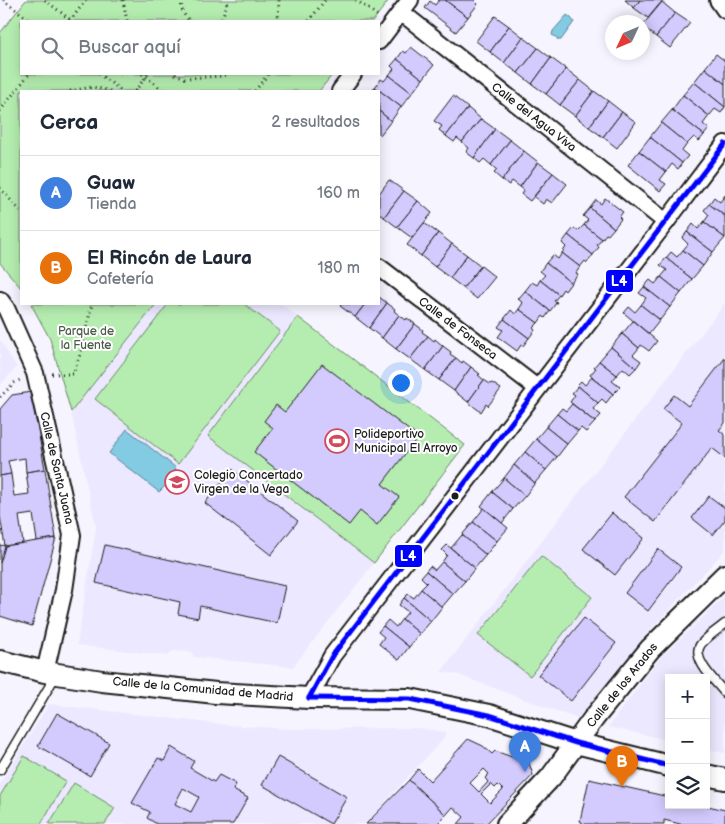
<!DOCTYPE html>
<html lang="es">
<meta charset="utf-8">
<style>
body{margin:0;font-family:"Balsamiq Sans",sans-serif;background:#f6f6f7;color:#1f2937}
.controls{position:absolute;right:15px;bottom:15px;display:grid;overflow:hidden;border-radius:0px;box-shadow:0 2px 12px #0003}
.controls button{width:45px;height:45px;display:grid;place-items:center;padding:0;border:0;border-bottom:1px solid #e0e1e3;background:#fff;color:#1f2937;font:25px sans-serif}
.compass{position:absolute;left:605px;top:15px;width:45px;height:45px;border-radius:50%;background:#fff;box-shadow:0 2px 12px #0003;rotate:226deg}
.you{position:absolute;left:400px;top:382px;width:18px;height:18px;margin:-12px;border:4px solid #fff;border-radius:50%;background:#1a73e8;box-shadow:0 0 0 8px #1a73e833}
.badge{display:grid;place-items:center;width:32px;height:32px;border-radius:50%;background:#d1495b;color:#fff;font-size:16px;font-weight:700}
.pin{position:absolute;translate:-50% -41px;filter:drop-shadow(0 1px 2px #0008)}
.pin::after{content:'';position:absolute;top:26px;width:18px;height:15px;background:inherit;clip-path:polygon(0 0,100% 0,50% 100%)}
.list{margin:0;padding:0;list-style:none}
h2{display:flex;justify-content:space-between;align-items:center;height:65px;margin:0;padding:0 20px;font-size:21px}
h2 small{font-size:16px;font-weight:400;color:#747a83}
.list li{display:grid;grid-template-columns:32px 1fr auto;gap:15px;align-items:center;box-sizing:border-box;height:75px;padding:0 20px;border-top:1px solid #e0e1e3}
.list b{display:block;font-size:19px;white-space:nowrap}
.list p{margin:0;font-size:16px;white-space:nowrap;color:#747a83}
.list em{font-size:16px;font-style:normal;color:#747a83}
.icon{flex:none;width:28px;height:28px;fill:none;stroke:currentColor;stroke-width:2;stroke-linecap:round;stroke-linejoin:round}
.map{position:relative;flex:none;width:725px;height:824px;overflow:hidden}
.search{position:absolute;background:#fff;box-shadow:0 2px 12px #0003;left:20px;top:20px;width:360px;height:55px;display:flex;align-items:center;gap:12px;box-sizing:border-box;padding:0 18px;border-radius:0px;color:#747a83;font-size:19px}
.panel{position:absolute;background:#fff;box-shadow:0 2px 12px #0003;left:20px;top:90px;width:360px;height:215px;border-radius:0px}
.map>svg:first-child{display:block}
.built{fill:#ece8ff}
.green{fill:#b5edb0;stroke:#688466}
.water{fill:#82cbe3;stroke:#598593}
.building{fill:#d3cbfe;stroke:#1c1c1c;fill-rule:evenodd}
.lines{fill:none;stroke-linecap:round;stroke-linejoin:round}
.service-casing{stroke:#1c1c1c;stroke-width:11}
.minor-casing{stroke:#1c1c1c;stroke-width:20}
.tertiary-casing{stroke:#1c1c1c;stroke-width:24}
.path{stroke:#1c1c1c;stroke-width:3;stroke-dasharray:1 4;stroke-linecap:butt}
.service{stroke:#fff;stroke-width:8}
.minor{stroke:#fff;stroke-width:16}
.tertiary{stroke:#fff;stroke-width:20}
.bus-1-casing{stroke:#fff;stroke-width:9}
.bus-1{stroke:#00f;stroke-width:5}
.bus-dot{fill:#1c1c1c;stroke:#fff;stroke-width:2}
.labels{text-anchor:middle;stroke-width:4;stroke-linejoin:round;paint-order:stroke}
.street-label{font-size:12px;fill:#1c1c1c;stroke:#fff}
.park-label{font-size:12px;fill:#4a5b48;stroke:#fff}
.poi-label{font-size:12px;fill:#1c1c1c;stroke:#fff;text-anchor:start}
.line-badge{stroke:#fff;stroke-width:2}
.badge-label{font-size:14px;text-anchor:middle;font-weight:bold;fill:#fff}
</style>
<div class="map">
<svg width="725" height="824" viewBox="0 0 725 824">
<rect width="100%" height="100%" fill="#f6f5ff"/>
<filter id="ink" filterUnits="userSpaceOnUse"><feTurbulence type="fractalNoise" baseFrequency=".02" numOctaves="2"/><feDisplacementMap in="SourceGraphic" scale="10" xChannelSelector="R" yChannelSelector="G"/><feConvolveMatrix kernelMatrix="1 2 1 2 8 2 1 2 1" color-interpolation-filters="sRGB"/></filter>
<g filter="url(#ink)">
<!-- built -->
<g class="built">
<path d="M 725,303 L 725,550 L 716,560 L 647,633 L 578,719 L 456,674 L 441,672 Z"/>
<path d="M 156,304 L 282,304 L 298,317 L 208,436 L 374,563 L 293,667 L 194,657 L 192,652 L 172,651 L 168,656 L 77,645 L 96,527 L 71,412 Z"/>
<path d="M 0,339 L 10,357 L 17,367 L 0,385 Z"/>
<path d="M 725,596 L 725,753 L 706,749 L 706,678 L 669,678 L 669,740 L 608,727 L 660,658 Z"/>
<path d="M 49,704 L 227,725 L 290,729 L 418,728 L 445,732 L 444,738 L 365,824 L 0,824 L 0,784 Z"/>
</g>
<!-- green -->
<g class="green">
<path d="M 26,0 L 389,0 L 373,21 L 21,21 L 21,74 L 333,74 L 319,91 L 21,91 L 21,288 L 0,263 L 0,33 Z"/>
<path d="M 31,304 L 156,304 L 71,412 L 50,339 Z"/>
<path d="M 168,304 L 244,304 L 280,331 L 178,464 L 95,399 Z"/>
<path d="M 298,317 L 465,445 L 374,563 L 208,436 Z"/>
<path d="M 541,556 L 592,597 L 530,676 L 478,635 Z"/>
<path d="M 24,756 L 66,781 L 41,824 L 0,824 L 0,796 Z"/>
<path d="M 74,783 L 115,808 L 105,824 L 49,824 Z"/>
</g>
<!-- water -->
<g class="water">
<path d="M 567,15 L 571,18 L 574,22 L 561,40 L 558,40 L 556,37 L 552,35 L 553,31 Z"/>
<path d="M 127,429 L 176,468 L 169,482 L 159,492 L 109,453 Z"/>
</g>
<!-- building -->
<g class="building">
<path d="M 439,0 L 445,0 L 468,17 L 456,32 L 425,8 L 430,1 L 435,5 Z"/>
<path d="M 445,0 L 474,0 L 478,4 L 468,17 Z"/>
<path d="M 625,0 L 640,0 L 634,8 Z"/>
<path d="M 640,0 L 663,0 L 648,18 L 634,8 Z"/>
<path d="M 662,2 L 675,13 L 656,37 L 642,26 Z"/>
<path d="M 675,13 L 690,23 L 670,48 L 656,37 Z"/>
<path d="M 495,16 L 509,26 L 490,52 L 476,41 Z"/>
<path d="M 509,26 L 523,37 L 504,63 L 490,52 Z"/>
<path d="M 523,37 L 538,48 L 518,73 L 504,63 Z"/>
<path d="M 411,47 L 434,65 L 423,79 L 397,59 L 403,51 L 406,53 Z"/>
<path d="M 538,48 L 551,58 L 532,84 L 518,73 Z"/>
<path d="M 716,54 L 725,61 L 725,84 L 705,68 Z"/>
<path d="M 551,58 L 566,69 L 546,94 L 532,84 Z"/>
<path d="M 397,59 L 423,79 L 412,93 L 389,75 L 394,69 L 391,66 Z"/>
<path d="M 705,68 L 725,84 L 725,107 L 694,82 Z"/>
<path d="M 566,69 L 580,80 L 560,105 L 546,94 Z"/>
<path d="M 389,75 L 412,93 L 401,107 L 375,87 L 381,79 L 384,81 Z"/>
<path d="M 580,80 L 594,91 L 575,116 L 560,105 Z"/>
<path d="M 694,82 L 725,107 L 721,113 L 715,109 L 709,116 L 683,95 Z"/>
<path d="M 375,87 L 401,107 L 391,121 L 379,111 L 379,91 L 372,91 Z"/>
<path d="M 594,91 L 608,101 L 589,127 L 575,116 Z"/>
<path d="M 683,95 L 709,116 L 703,124 L 709,129 L 704,135 L 672,110 Z"/>
<path d="M 453,96 L 468,108 L 446,136 L 439,130 L 442,126 L 434,121 Z"/>
<path d="M 608,101 L 622,112 L 603,137 L 589,127 Z"/>
<path d="M 468,108 L 481,119 L 462,142 L 457,138 L 454,142 L 446,136 Z"/>
<path d="M 672,110 L 704,135 L 699,141 L 694,137 L 687,144 L 661,123 Z"/>
<path d="M 379,111 L 391,121 L 380,135 L 379,134 Z"/>
<path d="M 622,112 L 636,122 L 617,148 L 603,137 Z"/>
<path d="M 481,119 L 495,129 L 474,158 L 466,152 L 469,148 L 462,142 Z"/>
<path d="M 661,123 L 687,144 L 682,151 L 688,156 L 682,163 L 650,137 Z"/>
<path d="M 495,129 L 510,140 L 491,165 L 484,159 L 480,163 L 474,158 Z"/>
<path d="M 650,137 L 682,163 L 678,169 L 672,164 L 666,172 L 639,151 Z"/>
<path d="M 510,140 L 524,151 L 502,180 L 494,173 L 497,170 L 491,165 Z"/>
<path d="M 524,151 L 538,162 L 520,187 L 512,181 L 509,185 L 502,180 Z"/>
<path d="M 639,151 L 666,172 L 660,180 L 666,184 L 660,191 L 628,165 Z"/>
<path d="M 538,162 L 553,173 L 530,201 L 521,194 L 524,190 L 520,187 Z"/>
<path d="M 553,173 L 567,184 L 552,203 L 546,199 L 543,204 L 534,197 Z"/>
<path d="M 389,180 L 404,191 L 384,217 L 379,213 L 379,194 Z"/>
<path d="M 404,191 L 418,201 L 397,227 L 384,217 Z"/>
<path d="M 725,195 L 725,216 L 709,204 L 714,197 L 720,202 Z"/>
<path d="M 605,198 L 623,212 L 619,217 L 621,219 L 614,228 L 590,208 L 596,200 L 601,204 Z"/>
<path d="M 418,201 L 432,213 L 412,238 L 397,227 Z"/>
<path d="M 709,204 L 725,216 L 725,238 L 704,222 L 709,215 L 704,210 Z"/>
<path d="M 590,208 L 614,228 L 608,235 L 606,234 L 602,239 L 584,225 L 588,220 L 583,216 Z"/>
<path d="M 704,222 L 725,238 L 713,252 L 687,232 L 693,224 L 698,229 Z"/>
<path d="M 424,223 L 438,233 L 421,256 L 407,245 Z"/>
<path d="M 584,225 L 602,239 L 597,245 L 599,247 L 593,255 L 568,235 L 574,228 L 578,231 Z"/>
<path d="M 687,232 L 713,252 L 703,266 L 683,250 L 688,244 L 682,238 Z"/>
<path d="M 438,233 L 452,244 L 435,267 L 421,256 Z"/>
<path d="M 568,235 L 593,255 L 587,263 L 585,261 L 580,267 L 562,253 L 566,247 L 562,243 Z"/>
<path d="M 452,244 L 467,255 L 450,278 L 435,267 Z"/>
<path d="M 683,250 L 703,266 L 692,279 L 666,258 L 671,252 L 677,257 Z"/>
<path d="M 562,253 L 580,267 L 576,273 L 578,274 L 571,283 L 546,263 L 553,255 L 558,259 Z"/>
<path d="M 467,255 L 481,266 L 463,288 L 450,278 Z"/>
<path d="M 666,258 L 692,279 L 681,293 L 661,277 L 667,270 L 660,265 Z"/>
<path d="M 546,263 L 571,283 L 565,291 L 563,289 L 559,295 L 540,280 L 545,275 L 540,271 Z"/>
<path d="M 481,266 L 495,277 L 477,299 L 463,288 Z"/>
<path d="M 661,277 L 681,293 L 670,307 L 644,287 L 650,280 L 655,284 Z"/>
<path d="M 540,280 L 559,295 L 554,301 L 557,302 L 550,311 L 525,291 L 532,282 L 537,285 Z"/>
<path d="M 644,287 L 670,307 L 660,320 L 641,305 L 646,298 L 639,293 Z"/>
<path d="M 525,291 L 550,311 L 545,318 L 543,316 L 538,323 L 519,309 L 523,303 L 518,299 Z"/>
<path d="M 379,297 L 387,303 L 369,328 L 355,317 L 365,304 L 379,304 Z"/>
<path d="M 387,303 L 395,309 L 394,311 L 399,315 L 382,338 L 369,328 Z"/>
<path d="M 342,304 L 365,304 L 355,317 L 340,306 Z"/>
<path d="M 641,305 L 660,320 L 649,334 L 624,313 L 629,307 L 635,312 Z"/>
<path d="M 519,309 L 538,323 L 533,328 L 535,330 L 529,338 L 504,319 L 511,310 L 515,314 Z"/>
<path d="M 399,315 L 406,320 L 407,318 L 415,324 L 396,349 L 382,338 Z"/>
<path d="M 504,319 L 529,338 L 523,346 L 521,345 L 517,351 L 498,337 L 503,330 L 498,327 Z"/>
<path d="M 633,321 L 657,341 L 649,351 L 641,345 L 639,348 L 622,334 Z"/>
<path d="M 415,324 L 423,330 L 422,332 L 428,336 L 410,359 L 396,349 Z"/>
<path d="M 622,334 L 639,348 L 633,355 L 641,361 L 636,368 L 611,347 Z"/>
<path d="M 428,336 L 434,341 L 435,339 L 443,346 L 425,370 L 410,359 Z"/>
<path d="M 443,346 L 451,352 L 450,354 L 456,358 L 439,380 L 425,370 Z"/>
<path d="M 611,347 L 636,368 L 630,374 L 623,368 L 617,375 L 599,361 Z"/>
<path d="M 456,358 L 462,363 L 463,361 L 471,367 L 454,391 L 439,380 Z"/>
<path d="M 725,358 L 725,423 L 719,430 L 725,435 L 725,458 L 712,448 L 655,522 L 624,497 L 682,423 L 663,409 L 674,395 L 688,406 Z"/>
<path d="M 599,361 L 617,375 L 612,381 L 620,387 L 613,394 L 590,375 L 596,368 L 594,367 Z"/>
<path d="M 322,364 L 418,437 L 382,484 L 399,497 L 377,525 L 360,511 L 349,525 L 254,452 L 273,428 L 264,421 L 276,405 L 285,412 Z"/>
<path d="M 471,367 L 480,374 L 478,375 L 484,380 L 468,402 L 454,391 Z"/>
<path d="M 592,377 L 613,394 L 606,403 L 602,399 L 598,403 L 577,385 L 581,381 L 585,385 Z"/>
<path d="M 484,380 L 490,384 L 492,383 L 501,389 L 488,406 L 486,404 L 481,412 L 468,402 Z"/>
<path d="M 578,386 L 598,403 L 593,409 L 601,415 L 595,422 L 570,402 L 575,395 L 572,393 Z"/>
<path d="M 31,392 L 45,469 L 26,472 L 25,458 L 8,461 L 11,474 L 0,476 L 0,409 L 12,395 Z"/>
<path d="M 572,404 L 595,422 L 586,432 L 581,428 L 578,431 L 557,414 L 562,408 L 566,411 Z"/>
<path d="M 557,414 L 578,431 L 567,444 L 546,427 Z"/>
<path d="M 546,427 L 567,444 L 557,457 L 536,439 Z"/>
<path d="M 536,439 L 557,457 L 546,470 L 525,452 Z"/>
<path d="M 525,452 L 546,470 L 535,483 L 514,465 Z"/>
<path d="M 514,465 L 535,483 L 525,496 L 504,478 Z"/>
<path d="M 45,469 L 56,538 L 37,541 L 33,514 L 19,516 L 23,543 L 5,546 L 0,516 L 0,476 L 11,474 L 14,496 L 29,494 L 26,472 Z"/>
<path d="M 232,469 L 298,521 L 271,555 L 205,503 Z"/>
<path d="M 504,478 L 525,496 L 513,509 L 492,492 Z"/>
<path d="M 492,492 L 513,509 L 502,523 L 481,506 Z"/>
<path d="M 709,496 L 725,508 L 725,520 L 713,535 L 692,518 Z"/>
<path d="M 484,508 L 508,528 L 497,541 L 473,522 Z"/>
<path d="M 612,513 L 644,538 L 615,575 L 583,549 Z"/>
<path d="M 473,522 L 497,541 L 486,555 L 462,535 Z"/>
<path d="M 462,535 L 486,555 L 475,568 L 451,548 Z"/>
<path d="M 56,538 L 32,626 L 0,616 L 0,563 L 5,546 Z"/>
<path d="M 0,545 L 5,546 L 0,563 Z"/>
<path d="M 105,545 L 285,586 L 277,623 L 200,606 L 198,618 L 178,614 L 180,602 L 96,583 Z"/>
<path d="M 447,545 L 475,568 L 465,581 L 442,562 L 447,555 L 442,550 Z"/>
<path d="M 658,549 L 681,567 L 648,611 L 625,593 Z"/>
<path d="M 442,562 L 465,581 L 453,594 L 426,571 L 430,566 L 435,570 Z"/>
<path d="M 426,571 L 453,594 L 442,607 L 421,589 L 427,583 L 421,577 Z"/>
<path d="M 421,589 L 442,607 L 431,621 L 404,598 L 408,594 L 414,598 Z"/>
<path d="M 404,598 L 431,621 L 420,634 L 402,619 L 408,612 L 399,605 Z"/>
<path d="M 584,618 L 616,643 L 571,701 L 538,675 Z"/>
<path d="M 402,619 L 420,634 L 409,647 L 383,626 L 388,620 L 396,627 Z"/>
<path d="M 383,626 L 409,647 L 399,660 L 379,644 L 384,637 L 378,632 Z"/>
<path d="M 57,713 L 109,743 L 90,776 L 38,746 Z"/>
<path d="M 468,739 L 483,746 L 492,754 L 495,751 L 529,763 L 533,775 L 486,824 L 458,824 L 464,817 L 453,807 L 446,815 L 409,780 L 418,769 L 430,781 ZM 484,769 L 489,774 L 485,778 L 488,782 L 479,792 L 470,783 ZM 491,784 L 495,788 L 498,785 L 503,790 L 490,803 L 481,794 Z"/>
<path d="M 171,747 L 194,761 L 190,768 L 214,782 L 219,775 L 236,784 L 233,790 L 248,798 L 233,824 L 157,824 L 147,818 L 150,812 L 132,803 L 158,758 L 164,761 ZM 183,788 L 199,797 L 191,812 L 175,804 Z"/>
<path d="M 278,757 L 347,797 L 331,824 L 262,785 Z"/>
<path d="M 589,779 L 669,797 L 669,805 L 704,805 L 725,810 L 725,824 L 680,824 L 664,820 L 664,824 L 582,824 L 582,822 L 580,821 Z"/>
<path d="M 409,780 L 446,815 L 437,824 L 366,824 Z"/>
</g>
<g class="lines">
<!-- service casing -->
<g class="service-casing">
<g id="service">
<path d="M 725,624 C 717,630 708,636 701,644 C 690,658 716,682 725,693"/>
<path d="M 0,770 L 56,675"/>
</g>
</g>
<!-- minor casing -->
<g class="minor-casing">
<g id="minor">
<path d="M 718,0 L 725,10"/>
<path d="M 401,12 L 666,222"/>
<path d="M 379,41 L 410,0"/>
<path d="M 340,91 L 353,74"/>
<path d="M 379,267 L 537,388"/>
<path d="M 0,300 L 6,308 L 35,373 L 72,535 L 64,590 L 45,672"/>
<path d="M 309,698 L 332,656 L 666,222 L 725,144"/>
</g>
</g>
<!-- tertiary casing -->
<g class="tertiary-casing">
<g id="tertiary">
<path d="M 0,661 L 45,672 L 102,681 L 216,693 L 309,698 L 410,699 L 489,715 L 576,743 L 669,766"/>
<path d="M 706,775 L 725,779"/>
<path d="M 507,824 L 551,777 L 594,718 L 650,649 L 725,575"/>
</g>
</g>
<!-- path -->
<g class="path">
<path d="M 3,0 L 31,21"/>
<path d="M 45,0 L 72,21"/>
<path d="M 123,0 L 127,21"/>
<path d="M 182,0 C 180,8 184,16 190,21"/>
<path d="M 356,0 L 378,16"/>
<path d="M 70,21 L 86,0"/>
<path d="M 218,21 L 222,18 L 227,4 L 225,0"/>
<path d="M 277,21 L 278,19 L 279,0"/>
<path d="M 309,21 L 325,0"/>
<path d="M 99,74 L 122,91"/>
<path d="M 142,74 L 164,91"/>
<path d="M 175,74 L 185,78 L 224,76 L 228,74"/>
<path d="M 70,91 L 92,87 L 111,91"/>
<path d="M 135,91 L 148,74"/>
<path d="M 255,91 L 268,74"/>
<path d="M 0,111 L 29,74"/>
<path d="M 0,188 L 21,212"/>
<path d="M 52,374 L 73,374 L 81,352 L 92,304"/>
<path d="M 0,397 L 14,383 L 22,379"/>
</g>
<!-- service -->
<use href="#service" class="service"/>
<!-- minor -->
<use href="#minor" class="minor"/>
<!-- tertiary -->
<use href="#tertiary" class="tertiary"/>
<!-- bus-1 casing -->
<g class="bus-1-casing">
<g id="bus-1">
<path d="M 309,698 L 332,656 L 725,144"/>
<path d="M 309,698 L 410,699 L 489,715 L 576,743 L 669,766"/>
</g>
</g>
<!-- bus-1 -->
<use href="#bus-1" class="bus-1"/>
</g>
</g>
<!-- icons -->
<defs>
<g id="stadium-ring" transform="scale(1.25)"><circle r="9.5" fill="#fff" stroke="#d1495b" stroke-width="1.5"/><path d="M0-5a6.5 5 0 1 0 0 10a6.5 5 0 1 0 0-10ZM-3.5-1.8h7v3.6h-7Z" fill="#d1495b"/></g>
<g id="school-ring" transform="scale(1.25)"><circle r="9.5" fill="#fff" stroke="#d1495b" stroke-width="1.5"/><path d="M0-5L7-2L0 1L-7-2ZM-4 1L0 2.5L4 1V4Q0 6-4 4Z" fill="#d1495b"/></g>
</defs>
<g fill-rule="evenodd">
<use href="#stadium-ring" x="337" y="441"/>
<use href="#school-ring" x="177" y="482"/>
</g>
<!-- markers -->
<circle class="bus-dot" cx="455" cy="496" r="4.5"/>
<g class="labels">
<!-- street labels -->
<g class="street-label">
<text transform="translate(534 117) rotate(38)" y="4">Calle del Agua Viva</text>
<text transform="translate(458 328) rotate(37)" y="4">Calle de Fonseca</text>
<text transform="translate(57 468) rotate(77)" y="4">Calle de Santa Juana</text>
<text transform="translate(622 685) rotate(-51)" y="4">Calle de los Arados</text>
<text transform="translate(203 689) rotate(5)" y="4">Calle de la Comunidad de Madrid</text>
</g>
<!-- park labels -->
<g class="park-label">
<text x="86" y="335">Parque de<tspan x="86" dy="14">la Fuente</tspan></text>
</g>
<!-- poi labels -->
<g class="poi-label">
<text x="354" y="438">Polideportivo<tspan x="354" dy="14">Municipal El Arroyo</tspan></text>
<text x="194" y="479">Colegio Concertado<tspan x="194" dy="14">Virgen de la Vega</tspan></text>
</g>
</g>
<g class="line-badge">
<rect x="605" y="269" width="29" height="24" rx="5" fill="#00f"/>
<rect x="394" y="544" width="29" height="24" rx="5" fill="#00f"/>
</g>
<g class="badge-label">
<text x="619" y="286">L4</text>
<text x="408" y="561">L4</text>
</g>
</svg>
<div class="controls">
<button>+</button>
<button>−</button>
<button><svg class="icon" aria-label="layers" viewBox="0 0 24 24"><path d="M12 4l9 5-9 5-9-5zM3 14l9 5 9-5"/></svg></button>
</div>
<svg class="compass" viewBox="-18 -18 36 36"><path d="M0-13l5 13h-10z" fill="#e53935"/><path d="M0 13l5-13h-10z" fill="#747a83"/></svg>
<div class="you"></div>
<div class="pin badge" style="left:525px;top:772px;background:#3f7fe0">A</div>
<div class="pin badge" style="left:622px;top:787px;background:#e8710a">B</div>
<div class="search"><svg class="icon" aria-label="search" viewBox="0 0 24 24"><circle cx="10" cy="10" r="6"/><path d="M15 15l6 6"/></svg>Buscar aquí</div>
<section class="panel">
<h2>Cerca<small>2 resultados</small></h2>
<ul class="list">
<li><span class="badge" style="background:#3f7fe0">A</span><div><b>Guaw</b><p>Tienda</p></div><em>160 m</em></li>
<li><span class="badge" style="background:#e8710a">B</span><div><b>El Rincón de Laura</b><p>Cafetería</p></div><em>180 m</em></li>
</ul>
</section>
</div>
